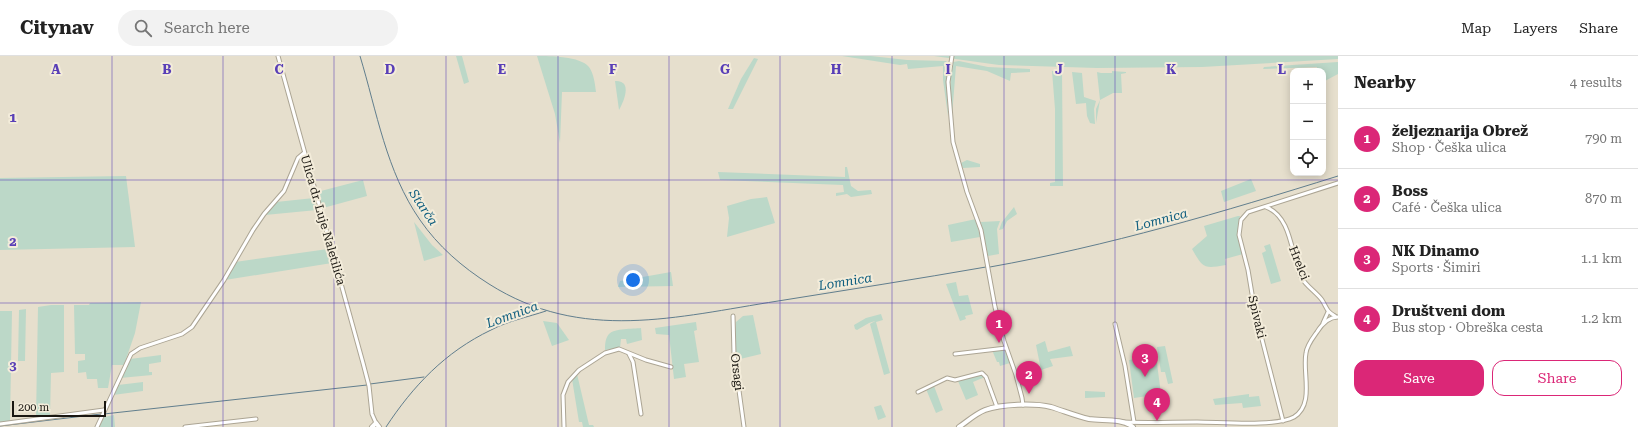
<!DOCTYPE html>
<meta charset="utf-8">
<style>
body{margin:0;font-family:"Roboto Serif",serif;background:#f2f2f2;color:#222}
.controls{position:absolute;right:12px;top:12px;display:grid;overflow:hidden;border-radius:8px;box-shadow:0 2px 10px #0003}
.controls button{width:36px;height:36px;display:grid;place-items:center;padding:0;border:0;border-bottom:1px solid #e0e0e0;background:#fff;color:#222;font:20px sans-serif}
.scale{position:absolute;left:12px;bottom:10px;width:94px;box-sizing:border-box;padding-left:4px;border:2px solid #1a1711;border-top:0;font-size:11px;line-height:14px;white-space:nowrap;color:#1a1711;-webkit-text-stroke:3px #f3ecda;paint-order:stroke}
.you{position:absolute;left:633px;top:224px;width:14px;height:14px;margin:-10px;border:3px solid #fff;border-radius:50%;background:#1a73e8;box-shadow:0 0 0 6px #1a73e833}
.badge{display:grid;place-items:center;width:26px;height:26px;border-radius:50%;background:#db2777;color:#fff;font-size:13px;font-weight:700}
.pin{position:absolute;translate:-50% -33px;filter:drop-shadow(0 1px 2px #0008)}
.pin::after{content:'';position:absolute;top:21px;width:14px;height:12px;background:inherit;clip-path:polygon(0 0,100% 0,50% 100%)}
.list{margin:0;padding:0;list-style:none}
h2{display:flex;justify-content:space-between;align-items:center;height:52px;margin:0;padding:0 16px;font-size:17px}
h2 small{font-size:13px;font-weight:400;color:#767676}
.list li{display:grid;grid-template-columns:26px 1fr auto;gap:12px;align-items:center;box-sizing:border-box;height:60px;padding:0 16px;border-top:1px solid #e0e0e0}
.list b{display:block;font-size:15px;white-space:nowrap}
.list p{margin:0;font-size:13px;white-space:nowrap;color:#767676}
.list em{font-size:13px;font-style:normal;color:#767676}
.actions{display:flex;gap:8px;padding:12px 16px}
.actions a{flex:1;padding:9px 0;border:1px solid #db2777;border-radius:12px;text-align:center;font-size:14px;color:#db2777}
.actions .main{background:#db2777;color:#fff}
.icon{flex:none;width:22px;height:22px;fill:none;stroke:currentColor;stroke-width:2;stroke-linecap:round;stroke-linejoin:round}
.map{position:relative;flex:none;width:1338px;height:371px;overflow:hidden}
header{display:flex;align-items:center;gap:24px;box-sizing:border-box;height:56px;padding:0 20px;background:#fff;border-bottom:1px solid #e0e0e0}
header strong{font-size:19px}
nav{display:flex;gap:22px;margin-inline-start:auto;font-size:14px}
.search{width:280px;height:36px;background:#f2f2f2;display:flex;align-items:center;gap:10px;box-sizing:border-box;padding:0 14px;border-radius:22px;color:#767676;font-size:15px}
main{display:flex}
aside{flex:1;background:#fff}
.map>svg:first-child{display:block}
.green{fill:#bcd8c8}
.lines{fill:none;stroke-linecap:round;stroke-linejoin:round}
.stream{stroke:#617e8d;stroke-width:1}
.minor-casing{stroke:#aca594;stroke-width:5}
.major-casing{stroke:#aca594;stroke-width:6}
.minor{stroke:#fff;stroke-width:3}
.major{stroke:#fff;stroke-width:4}
.grid{fill:none;stroke:#593fb7;stroke-width:1;stroke-opacity:0.55}
.labels{text-anchor:middle;stroke-width:4;stroke-linejoin:round;paint-order:stroke}
.street-label{font-size:12px;fill:#1a1711;stroke:#f3ecda}
.water-label{font-size:13px;font-style:italic;fill:#0f5e7f;stroke:#f3ecda}
.grid-label{font-size:13px;text-anchor:middle;font-weight:bold;fill:#593fb7;stroke:#f3ecda;stroke-width:4;stroke-linejoin:round;paint-order:stroke}
</style>
<header>
<strong>Citynav</strong>
<div class="search"><svg class="icon" aria-label="search" viewBox="0 0 24 24"><circle cx="10" cy="10" r="6"/><path d="M15 15l6 6"/></svg>Search here</div>
<nav><a>Map</a><a>Layers</a><a>Share</a></nav>
</header>
<main>
<div class="map">
<svg width="1338" height="371" viewBox="0 0 1338 371">
<rect width="100%" height="100%" fill="#e6dfcd"/>
<!-- green -->
<g class="green">
<path d="M 456,0 L 462,0 L 469,26 L 464,28 Z"/>
<path d="M 537,0 C 550,0 580,0 589,11 C 594,18 595,28 596,36 L 562,36 L 560,87 L 555,58 Z"/>
<path d="M 842,0 L 871,0 L 907,4 L 946,5 L 949,9 L 947,26 L 948,60 L 943,24 L 943,10 L 908,13 L 907,8 L 900,9 Z"/>
<path d="M 934,0 L 1338,0 L 1338,3 L 1202,11 L 1097,12 L 999,9 Z"/>
<path d="M 754,2 L 758,3 L 733,53 L 728,53 L 741,23 Z"/>
<path d="M 959,5 L 988,11 L 1030,13 L 1030,16 L 1011,17 L 1010,25 L 987,15 L 956,10 L 952,60 C 951,42 949,24 953,6 Z"/>
<path d="M 1338,6 L 1338,18 L 1323,26 L 1323,15 L 1316,15 L 1317,11 L 1263,13 L 1264,11 Z"/>
<path d="M 1052,15 L 1062,15 L 1063,130 L 1050,130 L 1050,127 L 1055,126 L 1055,53 Z"/>
<path d="M 1112,15 L 1126,16 L 1126,17 L 1121,18 L 1122,37 L 1113,37 L 1100,44 L 1096,67 L 1096,53 L 1100,44 L 1097,16 L 1101,17 L 1112,17 Z"/>
<path d="M 1072,16 L 1082,17 L 1084,41 L 1096,45 L 1094,53 L 1095,68 L 1090,67 L 1087,60 L 1086,47 L 1076,48 Z"/>
<path d="M 615,25 C 633,24 624,45 619,54 Z"/>
<path d="M 967,104 L 980,108 L 980,111 L 963,112 L 961,107 Z"/>
<path d="M 845,111 L 847,111 L 851,130 L 858,135 L 871,134 L 872,138 L 851,141 L 847,138 L 836,140 L 836,137 L 844,136 L 843,129 L 720,124 L 718,116 L 845,121 Z"/>
<path d="M 126,120 L 135,191 L 0,194 L 0,122 Z"/>
<path d="M 1251,123 L 1256,135 L 1224,146 L 1221,135 Z"/>
<path d="M 363,124 L 367,140 L 323,152 L 317,136 Z"/>
<path d="M 767,141 L 775,167 L 727,181 L 729,162 L 727,150 L 751,143 Z"/>
<path d="M 314,142 L 317,154 L 265,159 L 276,146 Z"/>
<path d="M 1014,151 L 1017,158 L 1007,165 L 1003,173 L 999,174 L 1002,166 Z"/>
<path d="M 1238,160 L 1240,160 C 1236,174 1239,184 1243,198 L 1225,203 L 1226,209 C 1203,213 1203,212 1192,193 L 1207,180 L 1204,170 Z"/>
<path d="M 976,163 L 980,181 L 951,186 L 948,169 Z"/>
<path d="M 1000,165 L 997,173 L 999,198 L 988,200 L 981,166 Z"/>
<path d="M 414,166 L 432,189 L 443,199 L 424,205 Z"/>
<path d="M 1270,188 L 1281,225 L 1271,228 L 1262,197 L 1266,195 L 1264,190 Z"/>
<path d="M 328,193 L 332,207 L 225,224 L 235,206 Z"/>
<path d="M 671,216 L 673,230 L 618,231 L 620,225 Z"/>
<path d="M 956,226 L 959,240 L 968,239 L 973,258 L 965,260 L 966,263 L 960,265 L 946,228 Z"/>
<path d="M 141,246 L 135,277 L 124,309 L 112,309 L 108,332 L 98,332 L 97,323 L 87,323 L 86,316 L 78,317 L 78,305 L 85,304 L 85,298 L 75,298 L 74,249 L 89,249 L 90,247 Z"/>
<path d="M 51,249 L 64,249 L 64,316 L 51,317 L 50,360 L 36,362 L 38,251 Z"/>
<path d="M 26,253 L 25,305 L 18,305 L 19,254 Z"/>
<path d="M 0,255 L 12,255 L 10,365 L 0,366 Z"/>
<path d="M 881,258 L 883,264 L 876,266 L 890,317 L 884,319 L 870,268 L 875,265 L 869,267 L 857,274 L 855,273 L 854,269 L 866,262 Z"/>
<path d="M 753,259 L 761,298 L 736,304 L 734,285 L 736,266 L 743,260 Z"/>
<path d="M 543,265 L 557,267 L 569,284 L 552,290 Z"/>
<path d="M 696,266 L 697,274 L 694,275 L 699,306 L 684,308 L 686,321 L 674,323 L 669,279 L 656,278 L 655,272 Z"/>
<path d="M 641,272 L 642,284 L 627,288 L 626,283 L 621,283 L 620,292 L 605,294 C 605,290 605,282 609,278 C 615,272 632,273 641,272 Z"/>
<path d="M 1045,285 L 1048,296 L 1070,290 L 1073,300 L 1050,303 L 1053,310 L 1041,314 L 1036,289 Z"/>
<path d="M 1165,290 L 1173,327 L 1168,328 L 1165,316 L 1161,316 L 1157,291 Z"/>
<path d="M 1004,293 L 1010,307 L 1000,310 L 999,306 L 997,306 L 992,294 Z"/>
<path d="M 161,299 L 161,306 L 149,308 L 149,316 L 152,316 L 152,319 L 120,322 L 130,303 Z"/>
<path d="M 1156,300 L 1161,338 L 1134,342 L 1129,304 Z"/>
<path d="M 577,318 L 589,369 L 593,369 L 594,371 L 583,371 L 582,366 L 579,366 L 572,323 Z"/>
<path d="M 982,318 L 985,321 L 973,326 L 978,339 L 966,344 L 958,325 Z"/>
<path d="M 143,326 L 143,335 L 113,339 L 118,329 Z"/>
<path d="M 934,330 L 943,354 L 936,357 L 926,333 Z"/>
<path d="M 1085,335 L 1105,336 L 1105,341 L 1085,342 Z"/>
<path d="M 1249,338 L 1249,341 L 1259,340 L 1261,350 L 1243,352 L 1242,347 L 1215,349 L 1213,343 Z"/>
<path d="M 881,349 L 886,361 L 878,364 L 874,351 Z"/>
<path d="M 114,359 L 115,371 L 99,371 L 104,361 Z"/>
</g>
<g class="lines">
<!-- stream -->
<g class="stream">
<path d="M 360,0 C 377,56 386,115 420,164 C 438,190 462,211 489,228 C 582,287 676,261 778,245 C 847,234 917,223 986,211"/>
<path d="M 990,211 C 1108,190 1223,156 1338,120"/>
<path d="M 370,328 L 424,321"/>
<path d="M 104,358 L 367,329"/>
<path d="M 0,370 L 101,358"/>
<path d="M 386,371 C 413,330 445,296 491,274 C 508,265 528,261 546,255"/>
</g>
<!-- minor casing -->
<g class="minor-casing">
<g id="minor">
<path d="M 278,0 L 363,307 L 369,330 L 372,358 L 376,367"/>
<path d="M 952,0 L 948,26 L 953,86 L 967,136 L 981,174 L 995,251 L 1004,285 L 1016,319 L 1022,342 L 1023,349"/>
<path d="M 1266,151 C 1292,161 1291,199 1301,221 C 1306,230 1316,236 1322,244 C 1327,252 1326,255 1335,260"/>
<path d="M 733,260 L 734,298 L 744,371"/>
<path d="M 1323,267 L 1328,256"/>
<path d="M 1115,268 L 1125,310 L 1134,366"/>
<path d="M 629,298 L 633,306 L 641,358"/>
<path d="M 955,298 L 1006,292"/>
<path d="M 918,336 L 947,322 L 955,324 L 982,317 L 986,321 L 997,351"/>
<path d="M 1283,365 L 1255,256 L 1248,214 L 1239,179 L 1241,164 L 1248,156 L 1338,127"/>
<path d="M 1124,366 C 1149,367 1173,366 1197,366 C 1221,366 1275,371 1294,361 C 1315,348 1302,316 1306,297 C 1307,289 1312,283 1317,276 C 1322,268 1328,261 1338,261"/>
<path d="M 0,368 L 104,354"/>
<path d="M 97,371 L 131,298 L 140,292 L 182,278 L 192,271 L 224,224 L 253,174 L 264,158 L 284,135 L 298,102 L 304,97"/>
<path d="M 185,371 L 256,363"/>
<path d="M 564,371 L 563,339 L 568,326 L 579,314 L 605,297 L 619,293 L 646,304 L 671,311"/>
</g>
</g>
<!-- major casing -->
<g class="major-casing">
<g id="major">
<path d="M 372,371 L 376,367 L 379,371"/>
<path d="M 959,371 C 968,365 975,358 985,354 C 1001,348 1034,347 1051,351 C 1064,355 1076,360 1089,363 C 1103,365 1122,362 1133,371"/>
</g>
</g>
<!-- minor -->
<use href="#minor" class="minor"/>
<!-- major -->
<use href="#major" class="major"/>
</g>
<!-- grid -->
<path class="grid" d="M 112,0 L 112,371M 223,0 L 223,371M 334,0 L 334,371M 446,0 L 446,371M 558,0 L 558,371M 669,0 L 669,371M 780,0 L 780,371M 892,0 L 892,371M 1004,0 L 1004,371M 1115,0 L 1115,371M 1226,0 L 1226,371M 0,124 L 1338,124M 0,247 L 1338,247"/>
<g class="labels">
<!-- street labels -->
<g class="street-label">
<text transform="translate(323 164) rotate(74)" y="4">Ulica dr. Luje Naletilića</text>
<text transform="translate(1299 207) rotate(68)" y="4">Hrelci</text>
<text transform="translate(1257 261) rotate(77)" y="4">Spivaki</text>
<text transform="translate(737 316) rotate(83)" y="4">Orsagi</text>
</g>
<!-- water labels -->
<g class="water-label">
<text transform="translate(424 151) rotate(56)" y="5">Starča</text>
<text transform="translate(1161 163) rotate(-15)" y="5">Lomnica</text>
<text transform="translate(845 225) rotate(-9)" y="5">Lomnica</text>
<text transform="translate(512 258) rotate(-20)" y="5">Lomnica</text>
</g>
</g>
<g class="grid-label">
<text x="56" y="18">A</text>
<text x="167" y="18">B</text>
<text x="279" y="18">C</text>
<text x="390" y="18">D</text>
<text x="502" y="18">E</text>
<text x="613" y="18">F</text>
<text x="725" y="18">G</text>
<text x="836" y="18">H</text>
<text x="948" y="18">I</text>
<text x="1059" y="18">J</text>
<text x="1171" y="18">K</text>
<text x="1282" y="18">L</text>
<text x="13" y="66">1</text>
<text x="13" y="190">2</text>
<text x="13" y="314">3</text>
</g>
</svg>
<div class="controls">
<button>+</button>
<button>−</button>
<button><svg class="icon" aria-label="locate" viewBox="0 0 24 24"><circle cx="12" cy="12" r="6"/><path d="M12 2v4M12 18v4M2 12h4M18 12h4"/></svg></button>
</div>
<div class="scale">200 m</div>
<div class="you"></div>
<div class="pin badge" style="left:999px;top:287px">1</div>
<div class="pin badge" style="left:1029px;top:338px">2</div>
<div class="pin badge" style="left:1145px;top:321px">3</div>
<div class="pin badge" style="left:1157px;top:365px">4</div>
</div>
<aside>
<h2>Nearby<small>4 results</small></h2>
<ul class="list">
<li><span class="badge">1</span><div><b>željeznarija Obrež</b><p>Shop · Češka ulica</p></div><em>790 m</em></li>
<li><span class="badge">2</span><div><b>Boss</b><p>Café · Češka ulica</p></div><em>870 m</em></li>
<li><span class="badge">3</span><div><b>NK Dinamo</b><p>Sports · Šimiri</p></div><em>1.1 km</em></li>
<li><span class="badge">4</span><div><b>Društveni dom</b><p>Bus stop · Obreška cesta</p></div><em>1.2 km</em></li>
</ul>
<div class="actions"><a class="main">Save</a><a>Share</a></div>
</aside>
</main>
